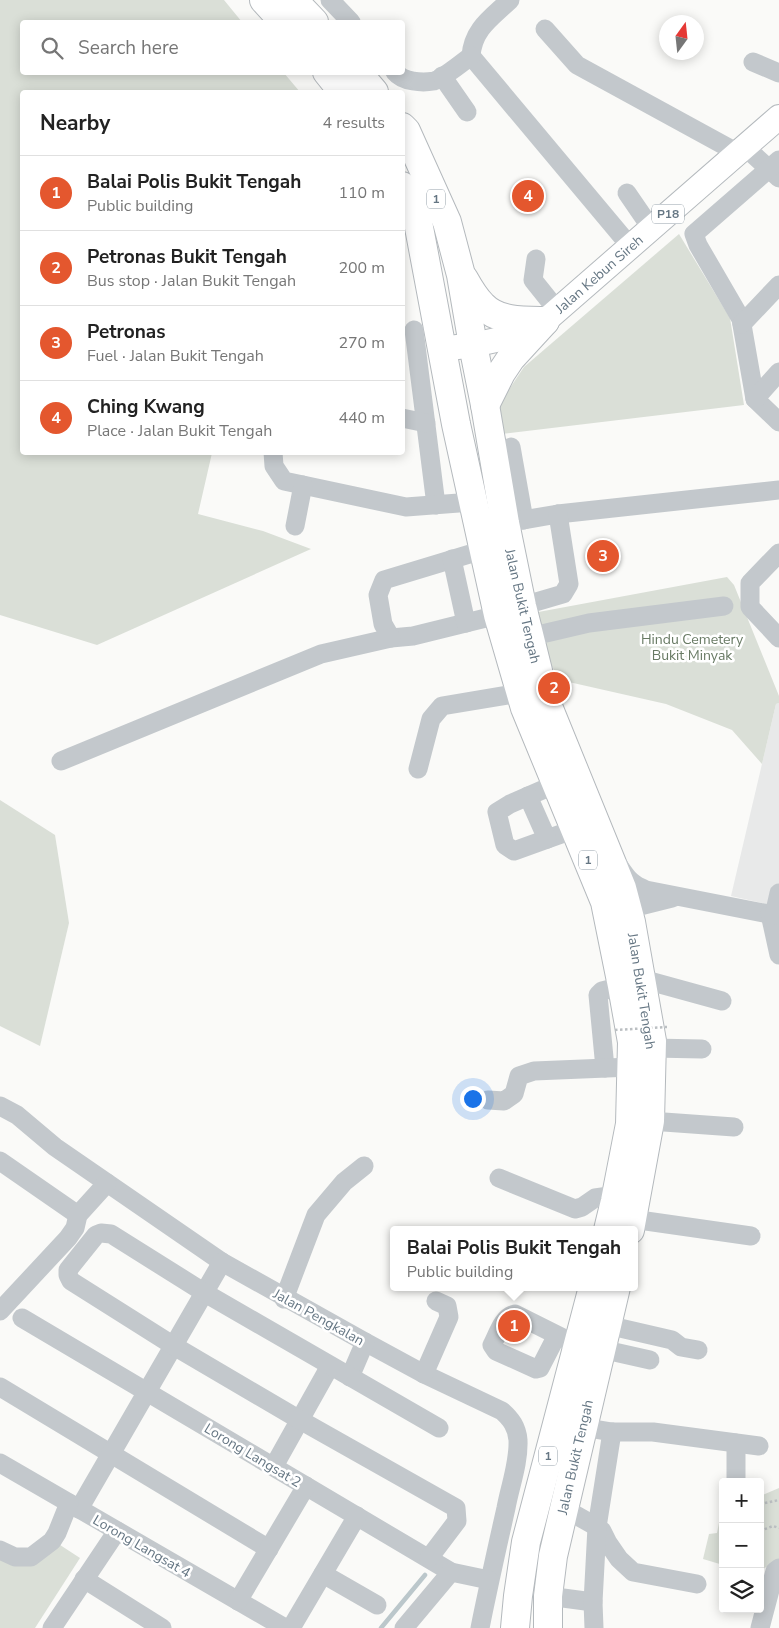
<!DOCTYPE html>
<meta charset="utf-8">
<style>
body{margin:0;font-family:"Nunito Sans",sans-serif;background:#f6f6f6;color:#222}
.controls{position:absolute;right:15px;bottom:15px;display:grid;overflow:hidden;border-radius:5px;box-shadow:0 2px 12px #0003}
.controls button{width:45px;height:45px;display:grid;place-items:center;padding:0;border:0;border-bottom:1px solid #e0e0e0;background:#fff;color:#222;font:25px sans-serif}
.compass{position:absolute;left:659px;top:15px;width:45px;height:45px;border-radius:50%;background:#fff;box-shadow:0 2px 12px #0003;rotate:15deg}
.you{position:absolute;left:472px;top:1098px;width:18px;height:18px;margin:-12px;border:4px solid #fff;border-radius:50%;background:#1a73e8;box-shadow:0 0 0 8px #1a73e833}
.badge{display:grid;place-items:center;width:32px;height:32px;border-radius:50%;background:#e4572e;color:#fff;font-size:16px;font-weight:700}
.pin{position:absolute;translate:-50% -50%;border:2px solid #fff;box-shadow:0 1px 5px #0006}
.popup{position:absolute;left:390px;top:1226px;width:248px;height:65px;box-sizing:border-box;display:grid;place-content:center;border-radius:5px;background:#fff;filter:drop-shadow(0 1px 4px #0005);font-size:16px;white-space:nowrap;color:#767676}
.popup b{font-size:19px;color:#222}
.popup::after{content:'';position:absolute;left:50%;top:100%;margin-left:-10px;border:10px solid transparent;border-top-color:#fff}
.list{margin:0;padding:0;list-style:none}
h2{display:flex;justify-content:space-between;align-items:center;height:65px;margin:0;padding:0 20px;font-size:21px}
h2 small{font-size:16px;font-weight:400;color:#767676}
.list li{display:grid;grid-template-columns:32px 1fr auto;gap:15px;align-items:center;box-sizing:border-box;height:75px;padding:0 20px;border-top:1px solid #e0e0e0}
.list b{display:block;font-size:19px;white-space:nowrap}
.list p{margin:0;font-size:16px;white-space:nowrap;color:#767676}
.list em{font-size:16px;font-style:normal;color:#767676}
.icon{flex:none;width:28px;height:28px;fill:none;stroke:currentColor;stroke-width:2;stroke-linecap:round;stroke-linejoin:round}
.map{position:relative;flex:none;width:779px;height:1628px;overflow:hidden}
.search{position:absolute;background:#fff;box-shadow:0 2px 12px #0003;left:20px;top:20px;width:385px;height:55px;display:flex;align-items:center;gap:12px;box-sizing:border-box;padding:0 18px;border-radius:5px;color:#767676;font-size:19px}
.panel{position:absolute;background:#fff;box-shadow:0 2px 12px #0003;left:20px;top:90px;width:385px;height:365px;border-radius:5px}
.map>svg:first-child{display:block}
.built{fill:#e8e9e9}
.green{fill:#dadfd7}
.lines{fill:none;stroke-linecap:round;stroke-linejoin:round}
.stream{stroke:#bbc7cb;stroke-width:4.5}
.major-casing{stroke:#b5babe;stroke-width:26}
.highway-casing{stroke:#b4b9bd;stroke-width:30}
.path{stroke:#bbbfc2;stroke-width:2.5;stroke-dasharray:2.5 2.5;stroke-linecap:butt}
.minor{stroke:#c3c8cc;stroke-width:19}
.major{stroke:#fff;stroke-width:24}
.highway{stroke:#fff;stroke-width:28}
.path-bridge{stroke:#bbbfc2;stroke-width:2.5;stroke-dasharray:2.5 2.5;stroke-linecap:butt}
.labels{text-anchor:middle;stroke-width:5;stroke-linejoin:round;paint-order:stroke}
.shield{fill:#fff;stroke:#939fa8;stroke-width:1}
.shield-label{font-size:12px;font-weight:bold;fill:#657683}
.street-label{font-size:14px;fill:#657683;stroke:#fff}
.park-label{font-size:14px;fill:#687a64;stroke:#fff}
</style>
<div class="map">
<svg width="779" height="1628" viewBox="0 0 779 1628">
<rect width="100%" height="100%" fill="#fafaf8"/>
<!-- built -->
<path class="built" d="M 779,703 L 779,907 L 731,896 L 776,704 Z"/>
<!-- green -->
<g class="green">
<path d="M 0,0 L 224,0 L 242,22 L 22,22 L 22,72 L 284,73 L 300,92 L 22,92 L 22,452 L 212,453 L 198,514 L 263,531 L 311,549 L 97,645 L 0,615 Z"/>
<path d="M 679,234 L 730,318 L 744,405 L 502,434 L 498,406 L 524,367 Z"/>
<path d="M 727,577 L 734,585 L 779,696 L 779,703 L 776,704 L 762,764 L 732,730 L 666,704 L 560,680 L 539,645 L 533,613 Z"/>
<path d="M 0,800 L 55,835 L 69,923 L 40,1046 L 0,1026 Z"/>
<path d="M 779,1488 L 779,1559 L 760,1571 L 760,1496 Z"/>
<path d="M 723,1502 L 723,1565 L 703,1559 L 709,1534 L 717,1533 Z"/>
<path d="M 57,1543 L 80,1558 L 35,1628 L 0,1628 L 0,1556 Z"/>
</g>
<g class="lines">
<!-- stream -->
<path class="stream" d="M 381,1628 L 425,1575"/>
<!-- major casing -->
<g class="major-casing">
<path id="major" d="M 442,349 L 473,345 L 510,337 L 545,321 L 779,117"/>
</g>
<!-- highway casing -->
<g class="highway-casing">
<g id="highway">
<path d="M 264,0 L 284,22"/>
<path d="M 293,0 L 314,22"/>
<path d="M 327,72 L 343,92"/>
<path d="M 357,72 L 374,92"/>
<path d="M 402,127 L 406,131 L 447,222 L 461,275 L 473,345 L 485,405 L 505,523 L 522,606 L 545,699 L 622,888 L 631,922 L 652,1041 L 650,1121 L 630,1230"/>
<path d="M 402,186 L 418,222 L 456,424 L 498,615 L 525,708 L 605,902 L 622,986 L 632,1042 L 630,1124 L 615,1201 L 608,1230"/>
<path d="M 464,279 C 469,288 475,298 482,305 C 498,322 523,321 545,321"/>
<path d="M 485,405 L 501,373 L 511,358 L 545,321"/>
<path d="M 515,1628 L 518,1596 L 526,1542 L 593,1287"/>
<path d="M 548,1628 L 548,1596 L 553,1556 L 616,1287"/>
</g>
</g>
<!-- path -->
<g class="path">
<path d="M 760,1504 L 779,1500"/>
<path d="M 760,1531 L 773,1526 L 779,1528"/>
<path d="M 723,1548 L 723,1551"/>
</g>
<!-- minor -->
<g class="minor">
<path d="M 330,0 L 351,22"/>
<path d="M 510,0 C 491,18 473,29 471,56 L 630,246"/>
<path d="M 545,29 L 577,65 L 738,153"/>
<path d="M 753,62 L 779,73"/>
<path d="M 395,72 C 403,82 422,83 434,81 C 442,79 463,62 471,56"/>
<path d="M 442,76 L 467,112"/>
<path d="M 745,147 L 779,178"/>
<path d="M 779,160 L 694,234 L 698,245 L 741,319 L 755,399 L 779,422"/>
<path d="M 627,193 L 651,228"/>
<path d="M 536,259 L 533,280 L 557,310"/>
<path d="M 742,324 L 779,285"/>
<path d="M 414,330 L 436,505"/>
<path d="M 755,399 L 779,372"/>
<path d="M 402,418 L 426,423"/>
<path d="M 511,447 L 524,520"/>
<path d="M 273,452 L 274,466 L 284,481 L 406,507 L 472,502"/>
<path d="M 505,523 L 558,514 L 779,490"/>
<path d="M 295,526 L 303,485"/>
<path d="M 483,550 L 384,580 L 378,595 L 383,624 L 391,638 L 413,636 L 498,615"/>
<path d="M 779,553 L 750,583 L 750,607 L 779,638"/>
<path d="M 452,559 L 466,623"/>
<path d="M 522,606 L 563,594 L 569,584 L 558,514"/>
<path d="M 529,637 L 589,623 L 724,606"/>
<path d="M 61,761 L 321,654 L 391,638"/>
<path d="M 418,769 L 431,719 L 442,706 L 520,693"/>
<path d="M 556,784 L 510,804 L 497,812 L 505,845 L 514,851 L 575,829"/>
<path d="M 528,796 L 547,839"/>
<path d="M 619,866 C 628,879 631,884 646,890 L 779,916"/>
<path d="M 770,914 L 779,955"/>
<path d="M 774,915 L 779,893"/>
<path d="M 631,922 L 632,912 L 636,907 L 672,898"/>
<path d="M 642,979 L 722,1001"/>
<path d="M 652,1048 L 702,1049"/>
<path d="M 605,1068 L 598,995 L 602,991 L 622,986"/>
<path d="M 488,1100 L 504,1101 L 514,1094 L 519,1076 L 534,1071 L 631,1067"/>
<path d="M 0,1106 L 17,1115 L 55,1147 L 222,1262 L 365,1342 L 424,1374 L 502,1411 C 511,1419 517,1427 518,1440 C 519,1463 510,1486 506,1508 C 497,1548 488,1588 480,1628"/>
<path d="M 650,1121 L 734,1127"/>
<path d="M 0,1161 L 78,1215"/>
<path d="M 499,1178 L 575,1209 L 582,1207 L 595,1198 L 616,1195"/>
<path d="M 632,1219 L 751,1236"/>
<path d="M 284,1299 L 316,1215 L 344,1182 L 364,1166"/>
<path d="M 0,1311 L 68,1238 L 75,1228 L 78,1215 L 107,1183"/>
<path d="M 22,1318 L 451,1572 L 489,1580"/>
<path d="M 607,1325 L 672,1340 L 681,1347 L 698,1350"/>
<path d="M 557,1335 L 540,1368 L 536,1369 L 496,1351 L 492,1345 C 498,1334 502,1317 515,1314 L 579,1346"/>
<path d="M 601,1349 L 650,1360"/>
<path d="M 424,1374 L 449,1317 L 447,1306 L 436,1301"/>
<path d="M 350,1377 L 365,1342"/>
<path d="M 0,1387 L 269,1549"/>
<path d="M 582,1427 L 612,1432 L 653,1432 L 759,1446"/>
<path d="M 0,1463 L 285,1628"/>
<path d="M 274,1466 L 330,1366"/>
<path d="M 736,1481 L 736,1443"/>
<path d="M 79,1509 L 222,1262"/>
<path d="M 562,1511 L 574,1514 L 597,1527 L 602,1531 L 608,1543 L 619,1559 L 633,1572 L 697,1584"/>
<path d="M 0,1550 L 15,1557 L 31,1557 L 52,1541 L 57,1533 L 69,1503"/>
<path d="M 429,1558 L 457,1521 L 456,1508 L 300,1420 L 174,1346 L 71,1281 L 68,1275 L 68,1270 L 96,1235 L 101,1233 L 111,1234 L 205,1293 L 439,1428"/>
<path d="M 323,1574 L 377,1605"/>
<path d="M 84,1579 L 162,1628"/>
<path d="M 548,1596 L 593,1602"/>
<path d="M 238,1601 L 306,1486"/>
<path d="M 52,1628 L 117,1531"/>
<path d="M 291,1628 L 357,1516"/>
<path d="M 404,1628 L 451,1572"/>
<path d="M 594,1628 L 593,1602 L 597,1527 L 612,1432"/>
<path d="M 760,1628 L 775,1571 L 779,1568"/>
</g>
<!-- major -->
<use href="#major" class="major"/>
<!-- highway -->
<use href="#highway" class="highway"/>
<!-- path-bridge -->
<path class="path-bridge" d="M 615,1030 L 667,1027"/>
</g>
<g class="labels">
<!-- shield labels -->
<g class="shield">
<rect x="427" y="189.5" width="18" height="19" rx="4"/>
<rect x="652" y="204.5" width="32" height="19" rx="4"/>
<rect x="579" y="850.5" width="18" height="19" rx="4"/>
<rect x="539" y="1446.5" width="18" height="19" rx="4"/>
</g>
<g class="shield-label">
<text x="436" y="203">1</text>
<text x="668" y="218">P18</text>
<text x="588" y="864">1</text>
<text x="548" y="1460">1</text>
</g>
<!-- street labels -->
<g class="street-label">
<text transform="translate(599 274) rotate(-41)" y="5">Jalan Kebun Sireh</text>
<text transform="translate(523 606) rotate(77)" y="5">Jalan Bukit Tengah</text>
<text transform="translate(642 991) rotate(81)" y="5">Jalan Bukit Tengah</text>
<text transform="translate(319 1317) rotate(29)" y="5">Jalan Pengkalan</text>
<text transform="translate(253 1455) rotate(31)" y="5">Lorong Langsat 2</text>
<text transform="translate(575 1457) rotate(-77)" y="5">Jalan Bukit Tengah</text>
<text transform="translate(142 1546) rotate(30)" y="5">Lorong Langsat 4</text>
</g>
<!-- park labels -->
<g class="park-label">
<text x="692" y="644">Hindu Cemetery<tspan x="692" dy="16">Bukit Minyak</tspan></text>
</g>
</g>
</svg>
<div class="controls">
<button>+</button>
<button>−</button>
<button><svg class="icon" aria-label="layers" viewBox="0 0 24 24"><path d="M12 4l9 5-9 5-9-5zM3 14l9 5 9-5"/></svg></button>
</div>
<svg class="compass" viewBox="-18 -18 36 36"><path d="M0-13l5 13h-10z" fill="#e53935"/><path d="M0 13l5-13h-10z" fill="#767676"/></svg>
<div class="you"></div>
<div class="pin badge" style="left:514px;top:1326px">1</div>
<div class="popup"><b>Balai Polis Bukit Tengah</b>Public building</div>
<div class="pin badge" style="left:554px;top:688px">2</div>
<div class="pin badge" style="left:603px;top:556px">3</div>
<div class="pin badge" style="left:528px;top:196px">4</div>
<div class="search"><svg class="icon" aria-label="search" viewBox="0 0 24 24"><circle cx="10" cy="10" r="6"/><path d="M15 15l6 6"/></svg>Search here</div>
<section class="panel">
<h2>Nearby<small>4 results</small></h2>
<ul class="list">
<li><span class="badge">1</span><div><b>Balai Polis Bukit Tengah</b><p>Public building</p></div><em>110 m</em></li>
<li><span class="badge">2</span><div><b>Petronas Bukit Tengah</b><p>Bus stop · Jalan Bukit Tengah</p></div><em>200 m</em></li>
<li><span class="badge">3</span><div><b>Petronas</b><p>Fuel · Jalan Bukit Tengah</p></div><em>270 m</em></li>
<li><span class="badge">4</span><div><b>Ching Kwang</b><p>Place · Jalan Bukit Tengah</p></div><em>440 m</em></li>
</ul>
</section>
</div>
